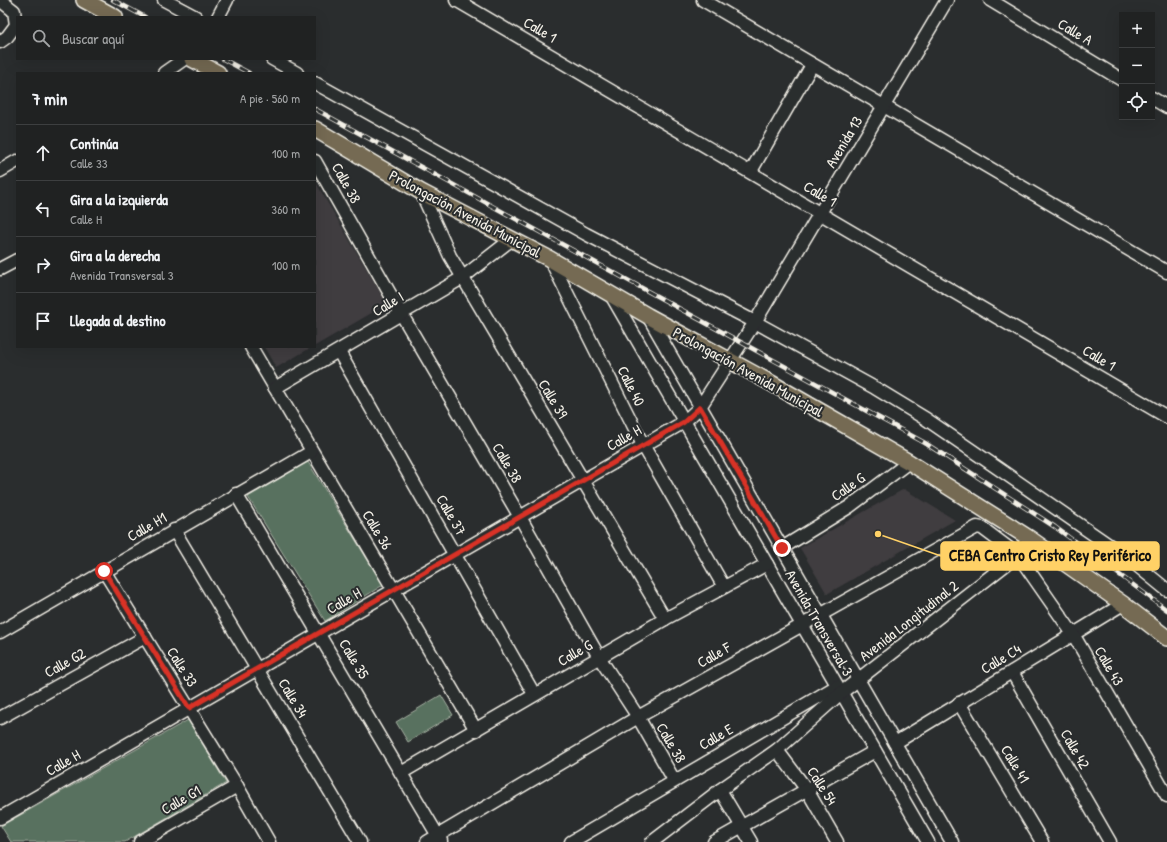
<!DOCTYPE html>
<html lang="es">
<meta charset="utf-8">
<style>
body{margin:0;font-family:"Patrick Hand",sans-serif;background:#282a2a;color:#f1f3f6}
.controls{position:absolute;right:12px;top:12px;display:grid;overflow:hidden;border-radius:0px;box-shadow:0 4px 16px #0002}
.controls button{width:36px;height:36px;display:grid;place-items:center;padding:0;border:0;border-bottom:1px solid #3d3f40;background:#202222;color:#f1f3f6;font:20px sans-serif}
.stop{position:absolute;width:12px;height:12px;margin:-9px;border:3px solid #d93025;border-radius:50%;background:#fff}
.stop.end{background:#d93025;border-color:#fff;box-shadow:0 1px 4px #0008}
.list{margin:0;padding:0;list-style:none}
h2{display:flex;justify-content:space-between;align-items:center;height:52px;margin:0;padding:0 16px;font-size:17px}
h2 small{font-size:13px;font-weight:400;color:#a2a4a5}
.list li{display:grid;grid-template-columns:26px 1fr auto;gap:12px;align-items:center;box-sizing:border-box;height:56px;padding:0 16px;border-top:1px solid #3d3f40}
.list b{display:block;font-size:15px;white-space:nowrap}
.list p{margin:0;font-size:13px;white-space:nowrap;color:#a2a4a5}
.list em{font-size:13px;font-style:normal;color:#a2a4a5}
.icon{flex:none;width:22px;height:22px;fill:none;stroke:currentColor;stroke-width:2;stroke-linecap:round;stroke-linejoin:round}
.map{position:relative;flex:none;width:1167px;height:842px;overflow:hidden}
.search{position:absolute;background:#202222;box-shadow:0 4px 16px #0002;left:16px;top:16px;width:300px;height:44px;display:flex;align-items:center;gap:10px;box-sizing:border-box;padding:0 14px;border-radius:0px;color:#a2a4a5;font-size:15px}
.panel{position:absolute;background:#202222;box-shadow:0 4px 16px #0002;left:16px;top:72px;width:300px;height:276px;border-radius:0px}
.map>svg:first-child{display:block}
.built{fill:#3f3c3f}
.green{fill:#59715e;stroke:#a6b1a3}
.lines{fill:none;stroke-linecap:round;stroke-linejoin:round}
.minor-casing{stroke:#f4f1e8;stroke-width:15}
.major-casing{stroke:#f4f1e8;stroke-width:18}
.minor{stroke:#2a2d2e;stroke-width:12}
.major{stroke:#756b52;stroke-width:15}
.rail-casing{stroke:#f4f1e8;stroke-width:4.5}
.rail{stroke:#2a2d2e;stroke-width:3;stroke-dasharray:9;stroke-linecap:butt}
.route{stroke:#d93025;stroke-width:5}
.labels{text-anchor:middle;stroke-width:4;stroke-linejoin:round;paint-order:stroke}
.street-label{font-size:15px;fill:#f4f1e8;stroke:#2a2d2e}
.leader{fill:none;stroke:#ffd166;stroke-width:1.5}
.callout-dot{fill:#ffd166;stroke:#2a2d2e;stroke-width:1.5}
.callout{fill:#ffd166;stroke:#ffd166;stroke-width:1.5}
.callout-label{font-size:16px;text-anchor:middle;font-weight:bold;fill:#111}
</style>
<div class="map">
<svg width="1167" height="842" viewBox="0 0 1167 842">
<rect width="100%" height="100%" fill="#2a2d2e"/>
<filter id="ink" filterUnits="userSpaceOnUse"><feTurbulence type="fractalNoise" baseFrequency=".025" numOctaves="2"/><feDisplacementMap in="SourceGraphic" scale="8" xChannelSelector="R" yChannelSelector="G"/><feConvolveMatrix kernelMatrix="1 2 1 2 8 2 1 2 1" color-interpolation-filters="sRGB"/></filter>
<g filter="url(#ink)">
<!-- built -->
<g class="built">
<path d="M 315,181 L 387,304 L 315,346 Z"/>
<path d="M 264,347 L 312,347 L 276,368 Z"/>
<path d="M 904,489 L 955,520 L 827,594 L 800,548 Z"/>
</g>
<!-- green -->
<g class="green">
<path d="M 308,462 L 383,585 L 325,621 L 248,497 Z"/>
<path d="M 441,695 L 453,715 L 408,742 L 396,722 Z"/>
<path d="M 188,720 L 226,783 L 125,842 L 11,842 L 1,826 Z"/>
</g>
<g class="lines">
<!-- minor casing -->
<g class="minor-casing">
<g id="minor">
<path d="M 164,0 L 196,17"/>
<path d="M 456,0 L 1167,417"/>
<path d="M 703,0 L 1167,272"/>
<path d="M 990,0 L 1122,80"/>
<path d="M 218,17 L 227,0"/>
<path d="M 0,42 L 7,37 L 16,25 L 14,11 L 0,0"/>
<path d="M 272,59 L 297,73"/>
<path d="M 164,73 L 184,59"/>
<path d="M 315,83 L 586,234 L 755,322 L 875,388 L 926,419 L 999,469 L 1129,559 L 1167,590"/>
<path d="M 1152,98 L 1167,107"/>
<path d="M 315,161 L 402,315 L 520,517 L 599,657 L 638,717 L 674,780"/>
<path d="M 0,171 L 17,161"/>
<path d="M 751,171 L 812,65"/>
<path d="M 421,192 L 450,256 L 665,619"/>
<path d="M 550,259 L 643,445 L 724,587"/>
<path d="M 0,269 L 17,260"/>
<path d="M 611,295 L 928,842"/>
<path d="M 648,316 L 952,842"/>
<path d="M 251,347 L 476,730"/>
<path d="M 339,352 L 534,694"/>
<path d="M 275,388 L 462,278 L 512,239"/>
<path d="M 236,494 L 441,841"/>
<path d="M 174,530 L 360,842"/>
<path d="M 782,548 L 849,507 L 909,462"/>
<path d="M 104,571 L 237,786 L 269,842"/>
<path d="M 0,632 L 311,452"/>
<path d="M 1012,672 L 1110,842"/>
<path d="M 959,703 L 1042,842"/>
<path d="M 0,718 L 145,637"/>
<path d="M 895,743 L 1123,604"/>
<path d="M 777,750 L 807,790 L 837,842"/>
<path d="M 401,773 L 665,619 L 767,564"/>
<path d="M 720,790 L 751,842"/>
<path d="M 0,818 L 684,422 L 700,407 L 755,322 L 947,0"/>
<path d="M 140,842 L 237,786"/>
<path d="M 427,842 L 638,717 L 977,527 L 982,528 L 1018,555 L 1073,634 L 1167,796"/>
<path d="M 571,842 L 837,686"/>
<path d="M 652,842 L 720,790 L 777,750 L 841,693 L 1018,555 L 1029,538"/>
<path d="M 714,842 L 875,751"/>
</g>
</g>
<!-- major casing -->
<g class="major-casing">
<g id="major">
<path d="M 84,0 L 115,17"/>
<path d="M 192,59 L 218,73"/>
<path d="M 315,129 L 421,192 L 550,259 L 648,316 L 771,383 L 909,462 L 1029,538 L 1123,604 L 1167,638"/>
</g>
</g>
<!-- minor -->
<use href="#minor" class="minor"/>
<!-- major -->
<use href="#major" class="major"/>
<!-- rail casing -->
<g class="rail-casing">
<g id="rail">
<path d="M 113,0 L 145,17"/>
<path d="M 223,59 L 249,73"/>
<path d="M 315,109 L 925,443 L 1055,527 L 1167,610"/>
</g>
</g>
<!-- rail -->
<use href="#rail" class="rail"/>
</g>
</g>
<g class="lines" filter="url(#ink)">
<!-- route -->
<path class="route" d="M 104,571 L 189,708 L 684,422 L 700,407 L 782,548"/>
</g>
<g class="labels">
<!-- street labels -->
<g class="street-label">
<text transform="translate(540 30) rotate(30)" y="5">Calle 1</text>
<text transform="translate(1075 32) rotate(31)" y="5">Calle A</text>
<text transform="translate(844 142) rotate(-59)" y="5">Avenida 13</text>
<text transform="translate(346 183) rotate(61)" y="5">Calle 38</text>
<text transform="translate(820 194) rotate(31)" y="5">Calle 1</text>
<text transform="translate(465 214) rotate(28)" y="5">Prolongación Avenida Municipal</text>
<text transform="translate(388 304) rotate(-31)" y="5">Calle I</text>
<text transform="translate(1099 358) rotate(31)" y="5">Calle 1</text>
<text transform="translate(748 372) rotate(29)" y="5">Prolongación Avenida Municipal</text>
<text transform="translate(631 386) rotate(63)" y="5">Calle 40</text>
<text transform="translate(553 399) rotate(59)" y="5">Calle 39</text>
<text transform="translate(624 438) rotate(-30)" y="5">Calle H</text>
<text transform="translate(507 463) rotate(60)" y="5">Calle 38</text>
<text transform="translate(848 487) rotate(-35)" y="5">Calle G</text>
<text transform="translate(451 515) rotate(60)" y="5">Calle 37</text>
<text transform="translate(147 527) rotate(-30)" y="5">Calle H1</text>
<text transform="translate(377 530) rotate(59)" y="5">Calle 36</text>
<text transform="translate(344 601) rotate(-30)" y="5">Calle H</text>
<text transform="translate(909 621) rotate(-38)" y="5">Avenida Longitudinal 2</text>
<text transform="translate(819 623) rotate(60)" y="5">Avenida Transversal 3</text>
<text transform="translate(575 653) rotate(-30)" y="5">Calle G</text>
<text transform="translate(714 655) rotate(-30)" y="5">Calle F</text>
<text transform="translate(354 659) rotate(59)" y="5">Calle 35</text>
<text transform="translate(1001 659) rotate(-31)" y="5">Calle C4</text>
<text transform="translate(65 663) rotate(-29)" y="5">Calle G2</text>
<text transform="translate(1109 666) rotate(60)" y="5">Calle 43</text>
<text transform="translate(182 667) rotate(58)" y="5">Calle 33</text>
<text transform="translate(293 698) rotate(59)" y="5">Calle 34</text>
<text transform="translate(716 737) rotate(-30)" y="5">Calle E</text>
<text transform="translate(671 743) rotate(60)" y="5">Calle 38</text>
<text transform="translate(1075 749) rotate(60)" y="5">Calle 42</text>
<text transform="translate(63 763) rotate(-30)" y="5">Calle H</text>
<text transform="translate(1015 764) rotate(59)" y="5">Calle 41</text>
<text transform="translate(822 786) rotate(57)" y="5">Calle 54</text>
<text transform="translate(181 800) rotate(-30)" y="5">Calle G1</text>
</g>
</g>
<!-- callouts -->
<path class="leader" d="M878 534L941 556"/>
<circle class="callout-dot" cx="878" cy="534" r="4"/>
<rect class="callout" x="941" y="542" width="218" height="28" rx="4"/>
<g class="callout-label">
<text x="1050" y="561">CEBA Centro Cristo Rey Periférico</text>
</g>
</svg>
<div class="controls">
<button>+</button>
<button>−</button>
<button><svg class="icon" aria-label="locate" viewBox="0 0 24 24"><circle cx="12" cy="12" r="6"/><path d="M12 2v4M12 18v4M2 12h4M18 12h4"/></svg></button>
</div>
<div class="stop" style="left:104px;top:571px"></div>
<div class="stop end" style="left:782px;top:548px"></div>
<div class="search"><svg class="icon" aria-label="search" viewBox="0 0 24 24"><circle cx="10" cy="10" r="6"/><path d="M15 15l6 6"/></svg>Buscar aquí</div>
<section class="panel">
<h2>7 min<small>A pie · 560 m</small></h2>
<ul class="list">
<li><svg class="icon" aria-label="ahead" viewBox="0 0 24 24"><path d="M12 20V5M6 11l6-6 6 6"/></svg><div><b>Continúa</b><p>Calle 33</p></div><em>100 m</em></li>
<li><svg class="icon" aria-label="left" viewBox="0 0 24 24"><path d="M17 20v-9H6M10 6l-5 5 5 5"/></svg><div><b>Gira a la izquierda</b><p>Calle H</p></div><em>360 m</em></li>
<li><svg class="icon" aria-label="right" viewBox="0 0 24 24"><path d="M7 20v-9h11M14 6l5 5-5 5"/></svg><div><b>Gira a la derecha</b><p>Avenida Transversal 3</p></div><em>100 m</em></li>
<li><svg class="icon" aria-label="arrive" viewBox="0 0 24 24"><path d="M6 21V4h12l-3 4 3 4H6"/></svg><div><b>Llegada al destino</b></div></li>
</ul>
</section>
</div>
